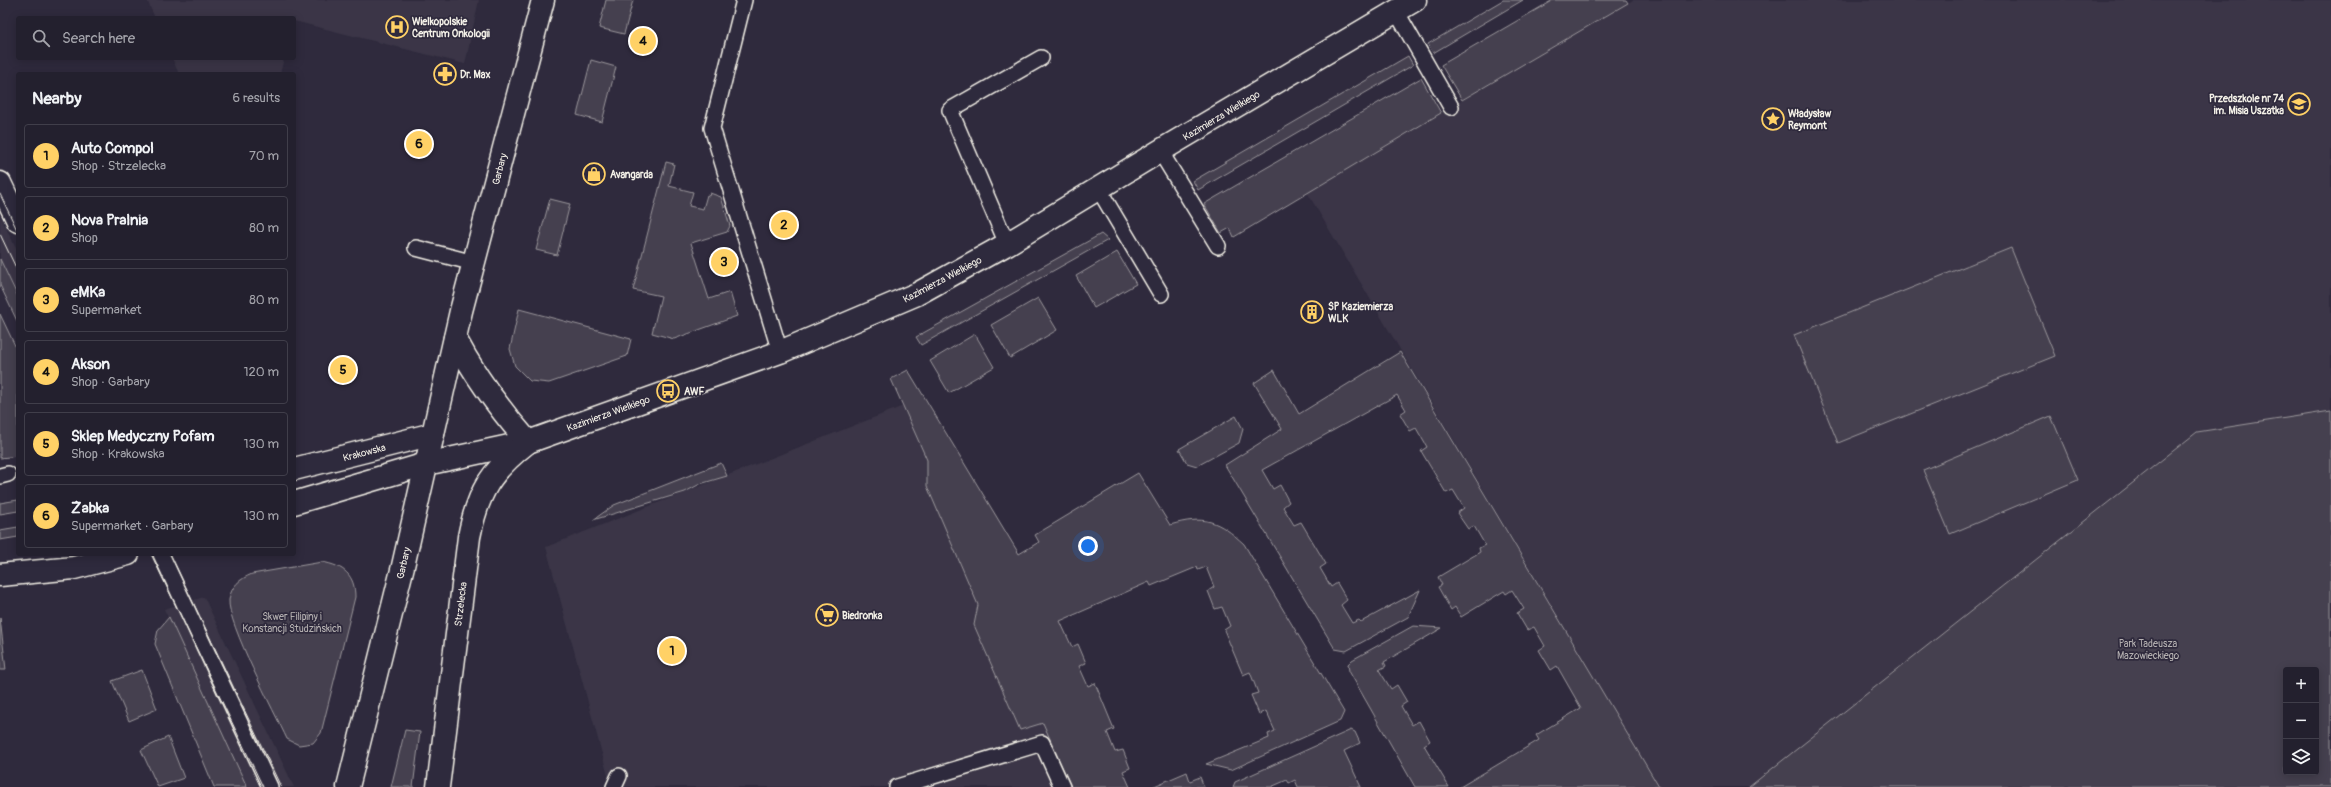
<!DOCTYPE html>
<meta charset="utf-8">
<style>
body{margin:0;font-family:Pangolin,sans-serif;background:#2b2836;color:#f1f3f6}
.controls{position:absolute;right:12px;bottom:12px;display:grid;overflow:hidden;border-radius:4px;box-shadow:0 2px 10px #0003}
.controls button{width:36px;height:36px;display:grid;place-items:center;padding:0;border:0;border-bottom:1px solid #403e4a;background:#23202e;color:#f1f3f6;font:20px sans-serif}
.you{position:absolute;left:1088px;top:546px;width:14px;height:14px;margin:-10px;border:3px solid #fff;border-radius:50%;background:#1a73e8;box-shadow:0 0 0 6px #1a73e833}
.badge{display:grid;place-items:center;width:26px;height:26px;border-radius:50%;background:#ffd166;color:#111;font-size:13px;font-weight:700}
.pin{position:absolute;translate:-50% -50%;border:2px solid #fff;box-shadow:0 1px 4px #0006}
.list{margin:0;padding:0;list-style:none}
h2{display:flex;justify-content:space-between;align-items:center;height:52px;margin:0;padding:0 16px;font-size:17px}
h2 small{font-size:13px;font-weight:400;color:#a3a3aa}
.list li{display:grid;grid-template-columns:26px 1fr auto;gap:12px;align-items:center;box-sizing:border-box;height:64px;margin:0 8px 8px;padding:0 8px;border:1px solid #403e4a;border-radius:4px}
.list b{display:block;font-size:15px;white-space:nowrap}
.list p{margin:0;font-size:13px;white-space:nowrap;color:#a3a3aa}
.list em{font-size:13px;font-style:normal;color:#a3a3aa}
.icon{flex:none;width:22px;height:22px;fill:none;stroke:currentColor;stroke-width:2;stroke-linecap:round;stroke-linejoin:round}
.map{position:relative;flex:none;width:2331px;height:787px;overflow:hidden}
.search{position:absolute;background:#23202e;box-shadow:0 2px 10px #0003;left:16px;top:16px;width:280px;height:44px;display:flex;align-items:center;gap:10px;box-sizing:border-box;padding:0 14px;border-radius:4px;color:#a3a3aa;font-size:15px}
.panel{position:absolute;background:#23202e;box-shadow:0 2px 10px #0003;left:16px;top:72px;width:280px;height:484px;border-radius:4px}
.map>svg:first-child{display:block}
.built{fill:#3b3647}
.green{fill:#454050;stroke:#9c989c;fill-rule:evenodd}
.lines{fill:none;stroke-linecap:round;stroke-linejoin:round}
.lane-casing{stroke:#f4f1e8;stroke-width:18}
.street-casing{stroke:#f4f1e8;stroke-width:25}
.secondary-casing{stroke:#f4f1e8;stroke-width:25}
.lane{stroke:#2f2a3d;stroke-width:15}
.street{stroke:#2f2a3d;stroke-width:22}
.secondary{stroke:#2f2a3d;stroke-width:22}
.tram{stroke:#f4f1e8;stroke-width:1}
.labels{text-anchor:middle;stroke-width:3.5;stroke-linejoin:round;paint-order:stroke}
.poi-label{font-size:10px;font-weight:bold;fill:#f4f1e8;stroke:#2f2a3d;text-anchor:start}
.street-label{font-size:10px;fill:#f4f1e8;stroke:#2f2a3d}
.park-label{font-size:10px;fill:#b7b3b3;stroke:#2f2a3d}
</style>
<div class="map">
<svg width="2331" height="787" viewBox="0 0 2331 787">
<rect width="100%" height="100%" fill="#2f2a3d"/>
<filter id="ink" filterUnits="userSpaceOnUse"><feTurbulence type="fractalNoise" baseFrequency=".025" numOctaves="2"/><feDisplacementMap in="SourceGraphic" scale="8" xChannelSelector="R" yChannelSelector="G"/><feConvolveMatrix kernelMatrix="1 2 1 2 8 2 1 2 1" color-interpolation-filters="sRGB"/></filter>
<g filter="url(#ink)">
<!-- built -->
<g class="built">
<path d="M 147,0 L 479,0 L 465,64 L 294,21 L 294,18 L 155,18 Z"/>
<path d="M 1633,0 L 2331,0 L 2331,411 L 2197,432 L 1749,787 L 1659,787 L 1307,192 Z"/>
<path d="M 172,58 L 284,58 L 280,74 L 179,74 Z"/>
<path d="M 0,215 L 18,253 L 18,297 L 0,259 Z"/>
<path d="M 906,405 L 1072,787 L 611,787 L 546,547 Z"/>
<path d="M 204,597 L 294,787 L 247,787 L 164,609 Z"/>
</g>
<!-- green -->
<g class="green">
<path d="M 606,0 L 633,0 L 624,34 L 599,28 Z"/>
<path d="M 1503,0 L 1523,0 L 1433,53 L 1428,44 Z"/>
<path d="M 1553,0 L 1626,0 L 1628,3 L 1462,100 L 1441,65 Z"/>
<path d="M 1408,56 L 1413,65 L 1198,190 L 1193,181 Z"/>
<path d="M 591,60 L 616,67 L 602,122 L 577,115 Z"/>
<path d="M 1421,78 L 1441,113 L 1234,237 L 1230,228 L 1221,233 L 1204,204 Z"/>
<path d="M 666,162 L 674,164 L 669,186 L 693,192 L 689,206 L 703,209 L 707,195 L 709,196 L 710,193 L 721,197 L 730,226 L 727,232 L 691,243 L 709,299 L 730,292 L 737,316 L 674,339 L 652,333 L 661,296 L 633,290 Z"/>
<path d="M 550,199 L 570,204 L 557,255 L 536,250 Z"/>
<path d="M 1101,234 L 1108,240 L 921,345 L 916,337 Z"/>
<path d="M 2011,248 L 2055,356 L 1838,443 L 1794,335 Z"/>
<path d="M 1117,252 L 1136,284 L 1094,308 L 1076,276 Z"/>
<path d="M 0,259 L 18,297 L 18,323 L 0,285 Z"/>
<path d="M 1038,298 L 1057,330 L 1010,358 L 991,325 Z"/>
<path d="M 519,309 L 631,339 L 627,356 L 549,383 L 530,381 L 515,366 L 510,349 Z"/>
<path d="M 0,314 L 18,352 L 18,456 L 0,458 Z"/>
<path d="M 975,334 L 994,367 L 949,393 L 930,361 Z"/>
<path d="M 1400,352 L 1659,787 L 1460,787 L 1539,740 L 1536,735 L 1581,708 L 1557,666 L 1551,670 L 1539,650 L 1545,646 L 1534,627 L 1527,630 L 1517,613 L 1524,609 L 1512,590 L 1506,594 L 1504,591 L 1461,617 L 1455,607 L 1451,610 L 1438,587 L 1442,585 L 1438,577 L 1480,552 L 1479,548 L 1485,545 L 1474,526 L 1468,529 L 1457,513 L 1464,508 L 1453,490 L 1446,493 L 1421,451 L 1427,447 L 1416,428 L 1410,431 L 1400,414 L 1406,410 L 1397,395 L 1262,470 L 1273,489 L 1280,485 L 1289,502 L 1283,507 L 1294,525 L 1301,522 L 1326,564 L 1320,568 L 1331,587 L 1337,583 L 1347,600 L 1341,605 L 1352,623 L 1359,620 L 1361,622 L 1420,590 L 1408,617 L 1346,651 L 1335,649 L 1225,465 L 1282,429 L 1254,383 L 1274,370 L 1299,414 Z"/>
<path d="M 908,370 L 1019,554 L 1039,542 L 1035,535 L 1138,473 L 1170,525 C 1204,515 1218,520 1244,544 L 1344,712 L 1340,721 L 1231,770 L 1206,764 L 1269,738 L 1268,734 L 1275,731 L 1266,711 L 1259,714 L 1251,695 L 1258,693 L 1250,672 L 1243,675 L 1224,630 L 1230,626 L 1222,607 L 1215,609 L 1208,591 L 1214,587 L 1206,567 L 1198,570 L 1197,567 L 1151,586 L 1149,582 L 1060,621 L 1072,647 L 1078,644 L 1086,663 L 1079,666 L 1088,686 L 1095,683 L 1114,729 L 1107,732 L 1115,752 L 1123,750 L 1130,768 L 1123,771 L 1130,787 L 1071,787 L 1043,723 L 1020,730 L 974,625 L 978,605 L 927,486 L 927,460 L 891,379 Z"/>
<path d="M 2331,411 L 2331,787 L 1749,787 L 2197,432 ZM 2286,670 L 2316,670 L 2316,772 L 2286,772 Z"/>
<path d="M 1236,416 L 1243,429 L 1239,443 L 1197,466 L 1187,463 L 1179,449 Z"/>
<path d="M 2051,416 L 2078,480 L 1950,534 L 1923,470 Z"/>
<path d="M 721,463 L 727,476 L 700,484 L 685,492 L 593,520 L 614,505 Z"/>
<path d="M 18,500 L 18,511 L 0,514 L 0,503 Z"/>
<path d="M 18,527 L 18,537 L 0,540 L 0,530 Z"/>
<path d="M 322,562 C 344,566 355,575 355,597 L 321,733 L 313,743 L 299,745 L 287,739 C 275,713 227,623 229,600 C 231,586 240,579 252,574 Z"/>
<path d="M 169,617 L 247,787 L 214,787 L 155,644 L 158,630 Z"/>
<path d="M 0,618 L 6,670 L 0,670 Z"/>
<path d="M 1413,626 L 1442,628 L 1384,662 L 1386,666 L 1379,670 L 1391,689 L 1397,685 L 1407,702 L 1401,706 L 1412,725 L 1419,721 L 1430,741 L 1424,745 L 1449,787 L 1415,787 L 1349,671 L 1348,664 L 1352,660 Z"/>
<path d="M 142,670 L 157,709 L 129,721 L 112,681 Z"/>
<path d="M 405,730 L 420,732 L 413,787 L 391,787 Z"/>
<path d="M 1351,730 L 1355,732 L 1360,743 L 1344,751 L 1361,787 L 1298,787 L 1295,780 L 1289,783 L 1287,780 L 1271,787 L 1233,787 L 1235,782 Z"/>
<path d="M 168,737 L 184,778 L 158,787 L 141,750 Z"/>
<path d="M 1187,772 L 1190,781 L 1200,777 L 1204,787 L 1152,787 Z"/>
</g>
<g class="lines">
<!-- lane casing -->
<g class="lane-casing">
<g id="lane">
<path d="M 744,0 L 712,128 L 780,352"/>
<path d="M 1396,11 L 1451,107"/>
<path d="M 1160,151 L 1218,246"/>
<path d="M 1098,188 L 1161,294"/>
<path d="M 1007,244 L 950,110 L 1041,58"/>
<path d="M 416,248 L 474,263"/>
<path d="M 0,476 L 8,474"/>
<path d="M 161,554 L 270,787"/>
<path d="M 614,787 L 619,776"/>
<path d="M 897,787 L 1042,743 L 1062,787"/>
</g>
</g>
<!-- street casing -->
<g class="street-casing">
<g id="street">
<path d="M 0,183 L 18,221"/>
<path d="M 294,469 L 433,434"/>
<path d="M 294,503 L 426,464 L 528,442"/>
<path d="M 0,575 L 74,568 L 128,554"/>
</g>
</g>
<!-- secondary casing -->
<g class="secondary-casing">
<g id="secondary">
<path d="M 455,338 C 475,376 499,409 528,442"/>
<path d="M 348,787 L 403,566 L 461,311 L 543,0"/>
<path d="M 438,787 L 469,537 C 478,491 491,471 528,442 L 780,352 L 917,294 L 1007,244 L 1160,151 L 1415,0"/>
</g>
</g>
<!-- lane -->
<use href="#lane" class="lane"/>
<!-- street -->
<use href="#street" class="street"/>
<!-- secondary -->
<use href="#secondary" class="secondary"/>
<!-- tram -->
<g class="tram">
<path d="M 0,194 L 18,232"/>
<path d="M 0,234 L 18,272"/>
<path d="M 151,554 L 263,787"/>
<path d="M 170,554 L 281,787"/>
</g>
</g>
</g>
<!-- icons -->
<defs>
<g id="hospital-ring" transform="scale(1.15)"><circle r="9.5" fill="#2f2a3d" stroke="#ffd166" stroke-width="1.5"/><path d="M-5-5h3v3.5h4V-5h3V5h-3V1.5h-4V5h-3Z" fill="#ffd166"/></g>
<g id="pharmacy-ring" transform="scale(1.15)"><circle r="9.5" fill="#2f2a3d" stroke="#ffd166" stroke-width="1.5"/><path d="M-2-6h4v4h4v4h-4v4h-4v-4h-4v-4h4Z" fill="#ffd166"/></g>
<g id="school-ring" transform="scale(1.15)"><circle r="9.5" fill="#2f2a3d" stroke="#ffd166" stroke-width="1.5"/><path d="M0-5L7-2L0 1L-7-2ZM-4 1L0 2.5L4 1V4Q0 6-4 4Z" fill="#ffd166"/></g>
<g id="sight-ring" transform="scale(1.15)"><circle r="9.5" fill="#2f2a3d" stroke="#ffd166" stroke-width="1.5"/><path d="M0-6L1.8-2.2L6-1.7L2.9 1.2L3.7 5.4L0 3.3L-3.7 5.4L-2.9 1.2L-6-1.7L-1.8-2.2Z" fill="#ffd166"/></g>
<g id="shop-ring" transform="scale(1.15)"><circle r="9.5" fill="#2f2a3d" stroke="#ffd166" stroke-width="1.5"/><path d="M-5-2.5h2.3a2.7 3.5 0 0 1 5.4 0H5L5.5 6h-11ZM-1.5-2.5h3a1.5 2.3 0 0 0-3 0Z" fill="#ffd166"/></g>
<g id="building-ring" transform="scale(1.15)"><circle r="9.5" fill="#2f2a3d" stroke="#ffd166" stroke-width="1.5"/><path d="M-4-6H4V6H1V3H-1V6H-4ZM-2.5-4.3h1.7v1.8h-1.7ZM.8-4.3h1.7v1.8H.8ZM-2.5-1h1.7V.8h-1.7ZM.8-1h1.7V.8H.8Z" fill="#ffd166"/></g>
<g id="bus-ring" transform="scale(1.15)"><circle r="9.5" fill="#2f2a3d" stroke="#ffd166" stroke-width="1.5"/><path d="M-5-6H5V4H4V6H2V4H-2V6H-4V4H-5ZM-3.5-4V0h7V-4ZM-3.5 1.2v1.5H-2V1.2ZM2 1.2v1.5H3.5V1.2Z" fill="#ffd166"/></g>
<g id="supermarket-ring" transform="scale(1.15)"><circle r="9.5" fill="#2f2a3d" stroke="#ffd166" stroke-width="1.5"/><path d="M-6-5.5h2.5l.6 2H6L4.5 2H-2.5L-4.4-4H-6ZM-1.5 3.2a1.3 1.3 0 1 0 .1 0ZM3 3.2a1.3 1.3 0 1 0 .1 0Z" fill="#ffd166"/></g>
</defs>
<g fill-rule="evenodd">
<use href="#hospital-ring" x="397" y="27"/>
<use href="#pharmacy-ring" x="445" y="74"/>
<use href="#school-ring" x="2299" y="104"/>
<use href="#sight-ring" x="1773" y="119"/>
<use href="#shop-ring" x="594" y="174"/>
<use href="#building-ring" x="1312" y="312"/>
<use href="#bus-ring" x="668" y="391"/>
<use href="#supermarket-ring" x="827" y="615"/>
</g>
<g class="labels">
<!-- poi labels -->
<g class="poi-label">
<text x="412" y="25">Wielkopolskie<tspan x="412" dy="12">Centrum Onkologii</tspan></text>
<text x="460" y="78">Dr. Max</text>
<text x="2284" y="102" text-anchor="end">Przedszkole nr 74<tspan x="2284" dy="12">im. Misia Uszatka</tspan></text>
<text x="1788" y="117">Władysław<tspan x="1788" dy="12">Reymont</tspan></text>
<text x="610" y="178">Avangarda</text>
<text x="1328" y="310">SP Kaziemierza<tspan x="1328" dy="12">WLK</tspan></text>
<text x="684" y="395">AWF</text>
<text x="842" y="619">Biedronka</text>
</g>
<!-- street labels -->
<g class="street-label">
<text transform="translate(1221 115) rotate(-31)" y="4">Kazimierza Wielkiego</text>
<text transform="translate(499 169) rotate(-75)" y="4">Garbary</text>
<text transform="translate(942 279) rotate(-28)" y="4">Kazimierza Wielkiego</text>
<text transform="translate(608 413) rotate(-20)" y="4">Kazimierza Wielkiego</text>
<text transform="translate(364 452) rotate(-15)" y="4">Krakowska</text>
<text transform="translate(403 563) rotate(-77)" y="4">Garbary</text>
<text transform="translate(460 604) rotate(-83)" y="4">Strzelecka</text>
</g>
<!-- park labels -->
<g class="park-label">
<text x="292" y="620">Skwer Filipiny i<tspan x="292" dy="12">Konstancji Studzińskich</tspan></text>
<text x="2148" y="647">Park Tadeusza<tspan x="2148" dy="12">Mazowieckiego</tspan></text>
</g>
</g>
</svg>
<div class="controls">
<button>+</button>
<button>−</button>
<button><svg class="icon" aria-label="layers" viewBox="0 0 24 24"><path d="M12 4l9 5-9 5-9-5zM3 14l9 5 9-5"/></svg></button>
</div>
<div class="you"></div>
<div class="pin badge" style="left:672px;top:651px">1</div>
<div class="pin badge" style="left:784px;top:225px">2</div>
<div class="pin badge" style="left:724px;top:262px">3</div>
<div class="pin badge" style="left:643px;top:41px">4</div>
<div class="pin badge" style="left:343px;top:370px">5</div>
<div class="pin badge" style="left:419px;top:144px">6</div>
<div class="search"><svg class="icon" aria-label="search" viewBox="0 0 24 24"><circle cx="10" cy="10" r="6"/><path d="M15 15l6 6"/></svg>Search here</div>
<section class="panel">
<h2>Nearby<small>6 results</small></h2>
<ul class="list">
<li><span class="badge">1</span><div><b>Auto Compol</b><p>Shop · Strzelecka</p></div><em>70 m</em></li>
<li><span class="badge">2</span><div><b>Nova Pralnia</b><p>Shop</p></div><em>80 m</em></li>
<li><span class="badge">3</span><div><b>eMKa</b><p>Supermarket</p></div><em>80 m</em></li>
<li><span class="badge">4</span><div><b>Akson</b><p>Shop · Garbary</p></div><em>120 m</em></li>
<li><span class="badge">5</span><div><b>Sklep Medyczny Pofam</b><p>Shop · Krakowska</p></div><em>130 m</em></li>
<li><span class="badge">6</span><div><b>Żabka</b><p>Supermarket · Garbary</p></div><em>130 m</em></li>
</ul>
</section>
</div>
